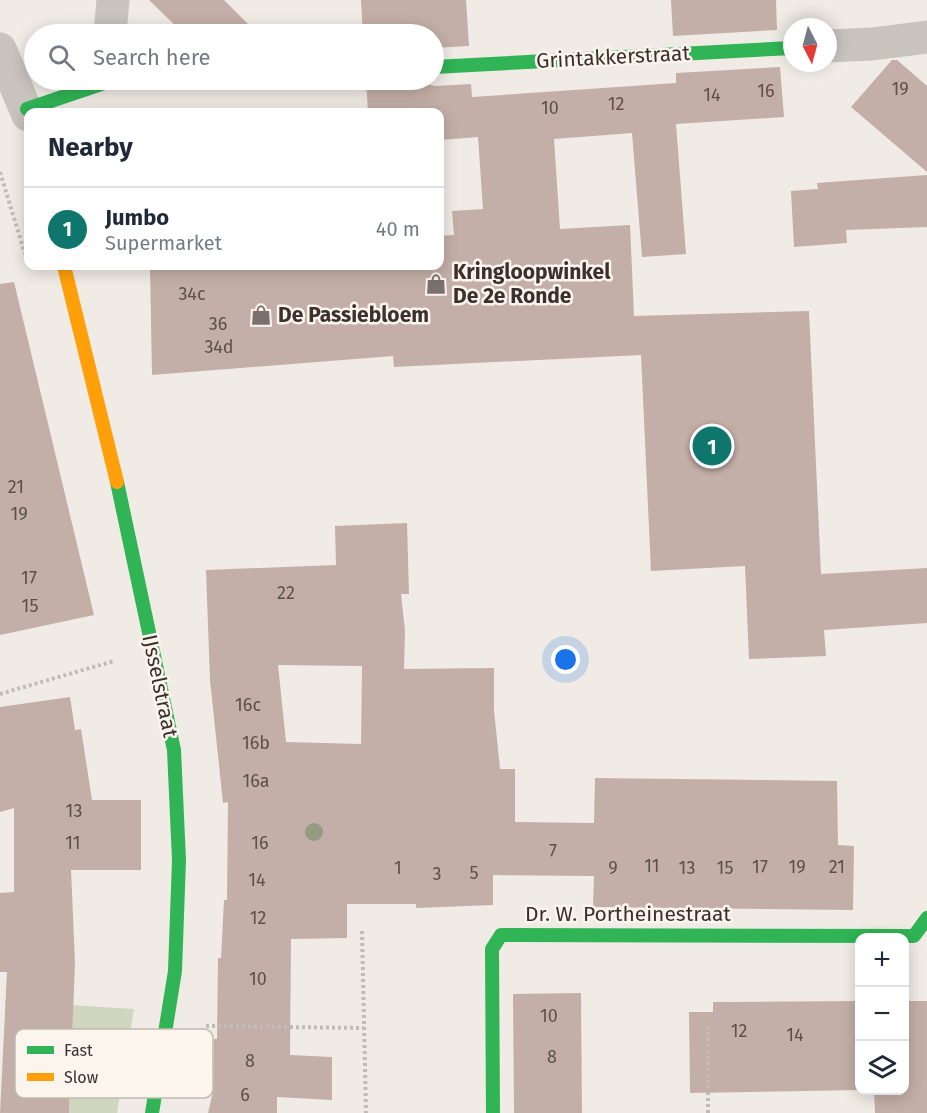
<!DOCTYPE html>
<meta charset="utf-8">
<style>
body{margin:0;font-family:"Fira Sans",sans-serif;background:#f6f6f7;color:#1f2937}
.controls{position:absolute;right:18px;bottom:18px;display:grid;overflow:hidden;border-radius:12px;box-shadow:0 3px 15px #0003}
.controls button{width:54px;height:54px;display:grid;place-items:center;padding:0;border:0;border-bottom:2px solid #e0e1e3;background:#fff;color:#1f2937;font:30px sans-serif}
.compass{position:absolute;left:783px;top:18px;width:54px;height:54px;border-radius:50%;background:#fff;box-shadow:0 3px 15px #0003;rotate:174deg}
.you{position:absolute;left:566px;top:660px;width:21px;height:21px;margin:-15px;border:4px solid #fff;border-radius:50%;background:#1a73e8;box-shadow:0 0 0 9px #1a73e833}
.badge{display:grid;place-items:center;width:39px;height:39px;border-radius:50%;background:#0f766e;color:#fff;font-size:20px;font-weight:700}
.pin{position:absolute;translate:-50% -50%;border:3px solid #fff;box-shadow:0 2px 6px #0006}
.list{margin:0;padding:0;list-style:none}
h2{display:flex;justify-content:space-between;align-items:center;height:78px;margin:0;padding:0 24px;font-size:26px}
h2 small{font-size:20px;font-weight:400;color:#747a83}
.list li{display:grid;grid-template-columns:39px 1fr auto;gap:18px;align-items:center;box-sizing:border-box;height:84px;padding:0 24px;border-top:2px solid #e0e1e3}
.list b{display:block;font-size:22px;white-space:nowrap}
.list p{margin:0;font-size:20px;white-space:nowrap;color:#747a83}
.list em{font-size:20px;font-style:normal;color:#747a83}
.icon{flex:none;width:33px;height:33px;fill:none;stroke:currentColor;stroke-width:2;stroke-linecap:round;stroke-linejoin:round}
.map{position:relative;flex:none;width:927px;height:1113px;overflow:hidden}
.search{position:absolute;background:#fff;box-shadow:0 3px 15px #0003;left:24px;top:24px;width:420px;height:66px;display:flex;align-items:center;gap:15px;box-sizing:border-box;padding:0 21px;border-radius:33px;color:#747a83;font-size:22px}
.panel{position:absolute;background:#fff;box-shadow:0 3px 15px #0003;left:24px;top:108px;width:420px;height:162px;border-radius:12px}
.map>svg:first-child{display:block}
.green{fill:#d1d6bf}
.building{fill:#c3afa7;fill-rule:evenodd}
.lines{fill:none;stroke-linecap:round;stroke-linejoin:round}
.path{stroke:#c2bbb6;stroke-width:4;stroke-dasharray:3 3;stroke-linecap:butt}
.street{stroke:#c9c3be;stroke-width:33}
.fast{stroke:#30b455;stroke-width:14}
.slow{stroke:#ff9f0a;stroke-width:14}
.tree{fill:#959b80}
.labels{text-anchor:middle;stroke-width:5;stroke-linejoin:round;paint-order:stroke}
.number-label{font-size:18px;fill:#5d504a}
.street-label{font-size:21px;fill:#3b302b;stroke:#fbf5ee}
.poi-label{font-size:21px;font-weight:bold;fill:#3b302b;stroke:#fbf5ee;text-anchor:start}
.key{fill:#fbf5ee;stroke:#c1bab4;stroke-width:1.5}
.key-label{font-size:16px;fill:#3b302b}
</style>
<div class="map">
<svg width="927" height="1113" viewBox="0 0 927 1113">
<rect width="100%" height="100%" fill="#f0ebe5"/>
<!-- green -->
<path class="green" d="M 5,1001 L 134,1009 L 117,1113 L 69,1113 L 73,1010 L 5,1007 Z"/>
<!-- building -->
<g class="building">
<path d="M 149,0 L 224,0 L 258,34 L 184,34 Z"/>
<path d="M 361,0 L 466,0 L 469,46 L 434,48 L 434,34 L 363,34 Z"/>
<path d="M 671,0 L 776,0 L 777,30 L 673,36 Z"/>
<path d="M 892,60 L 897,60 L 927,86 L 927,172 L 851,107 Z"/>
<path d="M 780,67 L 784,117 L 676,124 L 686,254 L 642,257 L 632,133 L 554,139 L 560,229 L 630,225 L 634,316 L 809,311 L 821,574 L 927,568 L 927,623 L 824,630 L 826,656 L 749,659 L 745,566 L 651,571 L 641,355 L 394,367 L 393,356 L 152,375 L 150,266 L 440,266 L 440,236 L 454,235 L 452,211 L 483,209 L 478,137 L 440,140 L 440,112 L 368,112 L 366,80 L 421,80 L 426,84 L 435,86 L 471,84 L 472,97 L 676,83 L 676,73 Z"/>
<path d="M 927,175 L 927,227 L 846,230 L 847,243 L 794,247 L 791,191 L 818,189 L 817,183 Z"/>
<path d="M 14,282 L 94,615 L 0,635 L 0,284 Z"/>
<path d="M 407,523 L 409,594 L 401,594 L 405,631 L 404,669 L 494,668 L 494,710 L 500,769 L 515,769 L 515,822 L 594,823 L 595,778 L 837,781 L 838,845 L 854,846 L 853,910 L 593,907 L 594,876 L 493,875 L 493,905 L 416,908 L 416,904 L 347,904 L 347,938 L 291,939 L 290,1055 L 332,1057 L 332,1100 L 277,1097 L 277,1113 L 208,1113 L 213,1092 L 214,1039 L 217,1039 L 218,958 L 221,958 L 224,900 L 227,900 L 228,802 L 223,803 L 210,680 L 206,570 L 336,565 L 335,526 ZM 278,665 L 362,666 L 361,744 L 286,742 Z"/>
<path d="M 70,697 L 75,730 L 81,729 L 92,800 L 141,800 L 141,870 L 71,870 L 75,963 L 69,1113 L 0,1113 L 7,972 L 0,972 L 0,893 L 14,892 L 14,808 L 0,812 L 0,707 Z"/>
<path d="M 581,993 L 582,1113 L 514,1113 L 513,994 Z"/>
<path d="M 860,1001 L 860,1090 L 690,1093 L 689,1012 L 713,1012 L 713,1002 Z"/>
<path d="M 904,1001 L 927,1001 L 927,1113 L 875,1113 L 874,1090 L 904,1090 Z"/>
</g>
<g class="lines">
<!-- path -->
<g class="path">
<path d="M 0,172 L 25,254"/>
<path d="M 0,694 L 114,661"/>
<path d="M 362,931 L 366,1113"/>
<path d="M 206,1026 L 364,1028"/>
<path d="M 708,1113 L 708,1022"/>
</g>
<!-- street -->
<g class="street">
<path d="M 110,34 L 113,0"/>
<path d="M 828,46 L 872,44 L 927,37"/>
<path d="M 0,49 L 28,115"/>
</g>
<!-- fast -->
<g class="fast">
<path d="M 434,67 L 792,48"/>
<path d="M 27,109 L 107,82 L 198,80"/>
<path d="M 117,482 L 174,750 L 179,860 L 175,971 L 152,1113"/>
<path d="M 493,1113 L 492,949 L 501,935 L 914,936 L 927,918"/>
</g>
<!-- slow -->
<path class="slow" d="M 64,266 L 117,482"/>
</g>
<!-- trees -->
<circle class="tree" cx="314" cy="832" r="9"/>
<!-- icons -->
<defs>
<g id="shop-bare" transform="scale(1.62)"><path d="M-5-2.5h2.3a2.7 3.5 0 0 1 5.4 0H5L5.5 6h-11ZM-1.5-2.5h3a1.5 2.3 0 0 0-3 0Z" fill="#7a716c" stroke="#fbf5ee" stroke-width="2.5" paint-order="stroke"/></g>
</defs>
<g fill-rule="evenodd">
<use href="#shop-bare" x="436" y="284"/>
<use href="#shop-bare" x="261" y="315"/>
</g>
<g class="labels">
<!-- number labels -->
<g class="number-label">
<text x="900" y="95">19</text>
<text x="766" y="97">16</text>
<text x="712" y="101">14</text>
<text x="616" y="110">12</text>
<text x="550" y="114">10</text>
<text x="192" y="300">34c</text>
<text x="218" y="330">36</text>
<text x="219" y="353">34d</text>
<text x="16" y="493">21</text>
<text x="19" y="520">19</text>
<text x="29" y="584">17</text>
<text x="286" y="599">22</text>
<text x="30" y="612">15</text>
<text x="248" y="711">16c</text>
<text x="256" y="749">16b</text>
<text x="256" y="787">16a</text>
<text x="74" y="817">13</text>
<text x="73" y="849">11</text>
<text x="260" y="849">16</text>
<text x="553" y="857">7</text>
<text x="652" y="872">11</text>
<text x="760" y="873">17</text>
<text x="797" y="873">19</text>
<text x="837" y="873">21</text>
<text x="398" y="874">1</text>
<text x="613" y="874">9</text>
<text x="687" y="874">13</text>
<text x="725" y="874">15</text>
<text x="474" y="879">5</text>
<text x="437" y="880">3</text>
<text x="257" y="886">14</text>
<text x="258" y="924">12</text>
<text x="258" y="985">10</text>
<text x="549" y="1022">10</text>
<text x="739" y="1037">12</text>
<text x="795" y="1041">14</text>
<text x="552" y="1063">8</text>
<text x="250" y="1067">8</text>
<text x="245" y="1101">6</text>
</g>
<!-- street labels -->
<g class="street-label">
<text transform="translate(613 57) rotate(-3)" y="7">Grintakkerstraat</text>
<text transform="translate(160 686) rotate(78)" y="7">IJsselstraat</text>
<text x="628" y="921">Dr. W. Portheinestraat</text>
</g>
<!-- poi labels -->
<g class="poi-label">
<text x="453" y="279">Kringloopwinkel<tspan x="453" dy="24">De 2e Ronde</tspan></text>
<text x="278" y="322">De Passiebloem</text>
</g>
</g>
<!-- legend -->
<rect x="15" y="1029" width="198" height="69" rx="9" class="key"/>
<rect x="27" y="1046" width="27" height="8" fill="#30b455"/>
<rect x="27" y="1073" width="27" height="8" fill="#ff9f0a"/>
<g class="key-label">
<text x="64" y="1056">Fast</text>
<text x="64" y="1083">Slow</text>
</g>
</svg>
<div class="controls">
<button>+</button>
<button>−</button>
<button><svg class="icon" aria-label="layers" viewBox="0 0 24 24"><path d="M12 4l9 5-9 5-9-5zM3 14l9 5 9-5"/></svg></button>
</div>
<svg class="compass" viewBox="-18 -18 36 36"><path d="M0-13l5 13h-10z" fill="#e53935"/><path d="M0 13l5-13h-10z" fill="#747a83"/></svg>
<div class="you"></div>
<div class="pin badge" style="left:712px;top:446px">1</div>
<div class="search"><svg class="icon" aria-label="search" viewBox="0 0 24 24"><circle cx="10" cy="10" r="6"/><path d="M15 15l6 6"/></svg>Search here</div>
<section class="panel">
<h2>Nearby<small></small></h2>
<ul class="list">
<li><span class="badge">1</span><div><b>Jumbo</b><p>Supermarket</p></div><em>40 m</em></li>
</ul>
</section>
</div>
